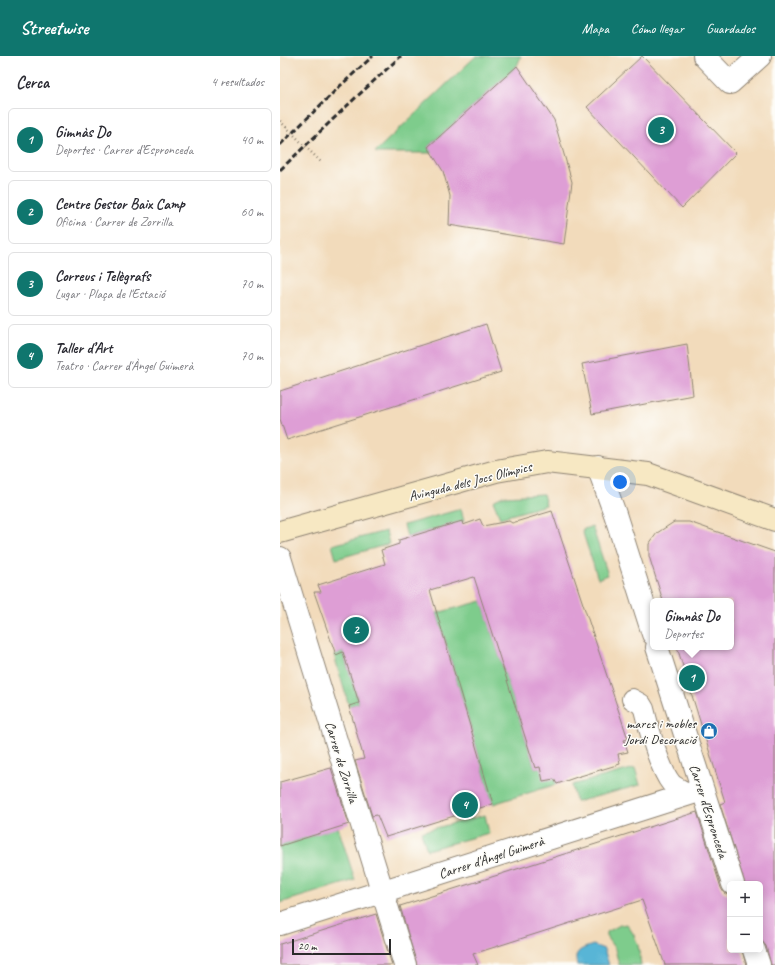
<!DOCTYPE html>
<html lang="es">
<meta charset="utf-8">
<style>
body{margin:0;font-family:Caveat,sans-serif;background:#f7f7f7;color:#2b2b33}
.controls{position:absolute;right:12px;bottom:12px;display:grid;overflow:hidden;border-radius:6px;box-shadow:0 2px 10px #0003}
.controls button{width:36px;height:36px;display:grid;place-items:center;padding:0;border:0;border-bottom:1px solid #e1e1e2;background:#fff;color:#2b2b33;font:20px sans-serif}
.scale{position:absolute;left:12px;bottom:10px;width:99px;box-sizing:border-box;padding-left:4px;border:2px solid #2b2b2b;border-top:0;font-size:11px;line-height:14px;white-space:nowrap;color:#2b2b2b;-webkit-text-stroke:3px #fdfcf7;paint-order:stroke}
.you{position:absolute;left:340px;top:426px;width:14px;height:14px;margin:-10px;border:3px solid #fff;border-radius:50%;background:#1a73e8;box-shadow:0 0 0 6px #1a73e833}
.badge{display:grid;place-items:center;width:26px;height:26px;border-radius:50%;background:#0f766e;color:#fff;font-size:13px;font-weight:700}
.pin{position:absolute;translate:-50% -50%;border:2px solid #fff;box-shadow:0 1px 4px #0006}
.popup{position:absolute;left:370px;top:542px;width:84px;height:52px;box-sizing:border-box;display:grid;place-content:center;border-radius:6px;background:#fff;filter:drop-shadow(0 1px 3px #0005);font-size:13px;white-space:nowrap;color:#7c7c81}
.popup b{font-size:15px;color:#2b2b33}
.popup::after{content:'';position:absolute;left:50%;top:100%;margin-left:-8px;border:8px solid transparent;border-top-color:#fff}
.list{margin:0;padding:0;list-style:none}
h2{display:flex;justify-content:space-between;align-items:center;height:52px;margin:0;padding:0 16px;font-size:17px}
h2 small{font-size:13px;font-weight:400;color:#7c7c81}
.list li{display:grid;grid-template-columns:26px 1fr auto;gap:12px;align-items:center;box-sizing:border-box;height:64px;margin:0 8px 8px;padding:0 8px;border:1px solid #e1e1e2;border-radius:6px}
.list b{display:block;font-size:15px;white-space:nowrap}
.list p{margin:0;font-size:13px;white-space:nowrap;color:#7c7c81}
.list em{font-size:13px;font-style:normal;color:#7c7c81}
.map{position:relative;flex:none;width:495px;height:909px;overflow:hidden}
header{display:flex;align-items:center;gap:24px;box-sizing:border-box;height:56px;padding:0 20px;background:#0f766e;color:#fff}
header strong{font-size:19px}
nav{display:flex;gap:22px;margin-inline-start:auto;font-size:14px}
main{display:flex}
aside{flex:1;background:#fff}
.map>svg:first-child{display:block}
.green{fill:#7ecc8c;stroke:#547c5c}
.water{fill:#58b5d6;stroke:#427080}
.building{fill:#de9ed5}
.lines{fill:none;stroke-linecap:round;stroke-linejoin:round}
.lane-casing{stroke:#8e8373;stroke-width:22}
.street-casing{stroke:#8e8373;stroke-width:24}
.secondary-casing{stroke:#8e8373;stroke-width:24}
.path{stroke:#8e8373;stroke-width:2.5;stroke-dasharray:1 3;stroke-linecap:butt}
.lane{stroke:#fff;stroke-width:20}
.street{stroke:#fff;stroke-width:22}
.secondary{stroke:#f7e8c3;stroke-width:22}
.rail{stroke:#2b2b2b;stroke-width:3;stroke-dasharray:6 3;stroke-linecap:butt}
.labels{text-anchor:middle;stroke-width:3;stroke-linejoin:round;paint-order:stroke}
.street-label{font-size:14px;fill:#2b2b2b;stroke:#fdfcf7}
.poi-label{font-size:14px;fill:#2b2b2b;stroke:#fdfcf7;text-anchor:end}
</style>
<header>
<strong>Streetwise</strong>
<nav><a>Mapa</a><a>Cómo llegar</a><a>Guardados</a></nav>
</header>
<main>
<aside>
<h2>Cerca<small>4 resultados</small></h2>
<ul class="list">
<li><span class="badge">1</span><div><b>Gimnàs Do</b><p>Deportes · Carrer d’Espronceda</p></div><em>40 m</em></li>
<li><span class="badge">2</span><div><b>Centre Gestor Baix Camp</b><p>Oficina · Carrer de Zorrilla</p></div><em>60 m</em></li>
<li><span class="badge">3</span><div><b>Correus i Telègrafs</b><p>Lugar · Plaça de l'Estació</p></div><em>70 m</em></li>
<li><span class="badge">4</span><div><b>Taller d’Art</b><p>Teatro · Carrer d'Àngel Guimerà</p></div><em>70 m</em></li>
</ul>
</aside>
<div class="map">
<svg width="495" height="909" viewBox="0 0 495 909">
<rect width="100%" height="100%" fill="#fdfcf7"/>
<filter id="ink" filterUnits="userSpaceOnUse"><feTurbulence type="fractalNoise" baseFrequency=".025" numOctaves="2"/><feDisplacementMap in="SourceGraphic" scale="8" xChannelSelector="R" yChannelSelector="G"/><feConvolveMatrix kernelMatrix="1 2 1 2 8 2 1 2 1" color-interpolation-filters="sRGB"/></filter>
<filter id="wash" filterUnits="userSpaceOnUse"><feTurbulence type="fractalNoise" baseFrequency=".012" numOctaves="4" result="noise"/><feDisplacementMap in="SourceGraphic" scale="16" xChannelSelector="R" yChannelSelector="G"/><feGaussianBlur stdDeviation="0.9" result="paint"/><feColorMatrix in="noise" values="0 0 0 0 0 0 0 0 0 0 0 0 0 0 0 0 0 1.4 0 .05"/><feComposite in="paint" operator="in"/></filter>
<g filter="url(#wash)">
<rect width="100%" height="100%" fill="#f2dbbb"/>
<!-- green -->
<g class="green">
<path d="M 196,0 L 241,0 L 237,10 L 148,91 L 152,97 L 98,97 L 95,96 Z"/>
<path d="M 263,438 L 266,449 L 220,462 L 213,445 L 223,440 Z"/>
<path d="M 181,453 L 184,465 L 127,481 L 124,469 Z"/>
<path d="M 312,470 L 328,519 L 318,523 L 302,474 Z"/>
<path d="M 106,475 L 109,488 L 56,503 L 52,489 Z"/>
<path d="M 202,545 L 255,712 L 260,711 L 274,723 L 277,728 L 213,748 L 157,557 Z"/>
<path d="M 63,596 L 79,647 L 69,650 L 54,599 Z"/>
<path d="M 355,712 L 360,729 L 296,746 L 292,729 Z"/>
<path d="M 205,759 L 209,777 L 147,794 L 141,776 Z"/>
<path d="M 58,771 L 75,824 L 0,847 L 0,790 Z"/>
<path d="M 347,868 L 354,879 L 358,889 L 361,909 L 339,909 L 335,893 L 327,882 L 327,876 L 340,869 Z"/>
</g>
<!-- water -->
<path class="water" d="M 313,889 L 324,893 L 329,909 L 297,909 C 293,895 301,893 313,889 Z"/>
<g id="blocks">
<!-- building -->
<g class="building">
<path d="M 362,0 L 456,97 L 402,152 L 307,51 Z"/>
<path d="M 237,10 L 274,64 L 292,126 L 284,188 L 169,169 L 170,140 L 163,115 L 148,91 Z"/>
<path d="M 206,268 L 221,316 L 7,384 L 0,363 L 0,335 Z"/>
<path d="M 407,288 L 413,339 L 312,358 L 302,308 Z"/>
<path d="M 272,455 L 348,683 L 344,684 L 348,696 L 338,698 L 340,708 L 297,721 L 277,728 L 274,723 L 263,725 L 260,711 L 255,712 L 194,521 L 150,534 L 213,748 L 106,781 L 97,759 L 92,760 L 75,705 L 84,703 L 69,650 L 79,647 L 63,596 L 56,599 L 34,536 L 41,536 L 38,529 L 105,508 L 101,494 L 119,488 L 119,484 L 182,465 L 183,469 L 200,463 L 203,470 L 229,465 L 232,467 Z"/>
<path d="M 394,466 L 409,466 L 495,496 L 495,909 L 491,909 L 486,890 L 480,883 L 480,828 L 465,828 L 440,748 L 445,746 L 397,591 L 451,591 L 451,545 L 383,545 L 369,500 L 369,488 L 377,477 Z"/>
<path d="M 51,712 L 69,768 L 0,790 L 0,726 Z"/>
<path d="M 417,756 L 441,832 L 444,837 L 450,840 L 450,894 L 462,894 L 466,909 L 385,909 L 362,844 L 193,898 L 198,909 L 137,909 L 120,850 Z"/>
<path d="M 96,858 L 112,909 L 0,909 L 0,888 Z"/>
</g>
</g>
</g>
<g filter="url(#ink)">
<use href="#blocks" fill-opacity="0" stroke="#8e8373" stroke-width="1"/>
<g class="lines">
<!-- lane casing -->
<g class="lane-casing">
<path id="lane" d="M 352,643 L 361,648 L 364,653 C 369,673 379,712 391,727 C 396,732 404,735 410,738"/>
</g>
<!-- street casing -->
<g class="street-casing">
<g id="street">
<path d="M 424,0 L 450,27 L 480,0"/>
<path d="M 318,411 L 335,458 L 373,578"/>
<path d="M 0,502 L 125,909"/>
<path d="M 377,591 L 453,828"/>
<path d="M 0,868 L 422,734"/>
<path d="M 474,894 L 479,909"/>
</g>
</g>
<!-- secondary casing -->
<g class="secondary-casing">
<path id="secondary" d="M 0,476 L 216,415 L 267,406 L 368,418 L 495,464"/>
</g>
<!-- path -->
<path class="path" d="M 0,65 L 42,107"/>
<!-- lane -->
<use href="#lane" class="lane"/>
<!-- street -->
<use href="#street" class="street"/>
<!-- secondary -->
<use href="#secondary" class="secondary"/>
<!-- rail -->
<g class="rail">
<path d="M 0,89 L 60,30 L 93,0"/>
<path d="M 0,114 L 71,46 L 121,0"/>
</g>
</g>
</g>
<!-- icons -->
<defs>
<g id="shop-disc" transform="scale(0.9)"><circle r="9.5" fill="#1f6fb2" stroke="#fdfcf7"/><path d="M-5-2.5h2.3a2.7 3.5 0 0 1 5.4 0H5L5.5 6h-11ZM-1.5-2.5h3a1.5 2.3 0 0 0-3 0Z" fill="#fff"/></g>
</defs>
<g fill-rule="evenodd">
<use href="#shop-disc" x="429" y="675"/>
</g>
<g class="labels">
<!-- street labels -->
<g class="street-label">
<text transform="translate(190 425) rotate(-14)" y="5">Avinguda dels Jocs Olímpics</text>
<text transform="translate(62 706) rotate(73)" y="5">Carrer de Zorrilla</text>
<text transform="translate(429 755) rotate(72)" y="5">Carrer d’Espronceda</text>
<text transform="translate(211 801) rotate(-18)" y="5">Carrer d'Àngel Guimerà</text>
</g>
<!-- poi labels -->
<g class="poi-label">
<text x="416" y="672">marcs i mobles<tspan x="416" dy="16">Jordi Decoració</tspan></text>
</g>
</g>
</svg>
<div class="controls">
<button>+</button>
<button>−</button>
</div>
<div class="scale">20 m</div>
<div class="you"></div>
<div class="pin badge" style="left:412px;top:622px">1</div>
<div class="popup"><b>Gimnàs Do</b>Deportes</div>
<div class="pin badge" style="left:76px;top:574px">2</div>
<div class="pin badge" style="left:381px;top:74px">3</div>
<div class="pin badge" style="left:185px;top:749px">4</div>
</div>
</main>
